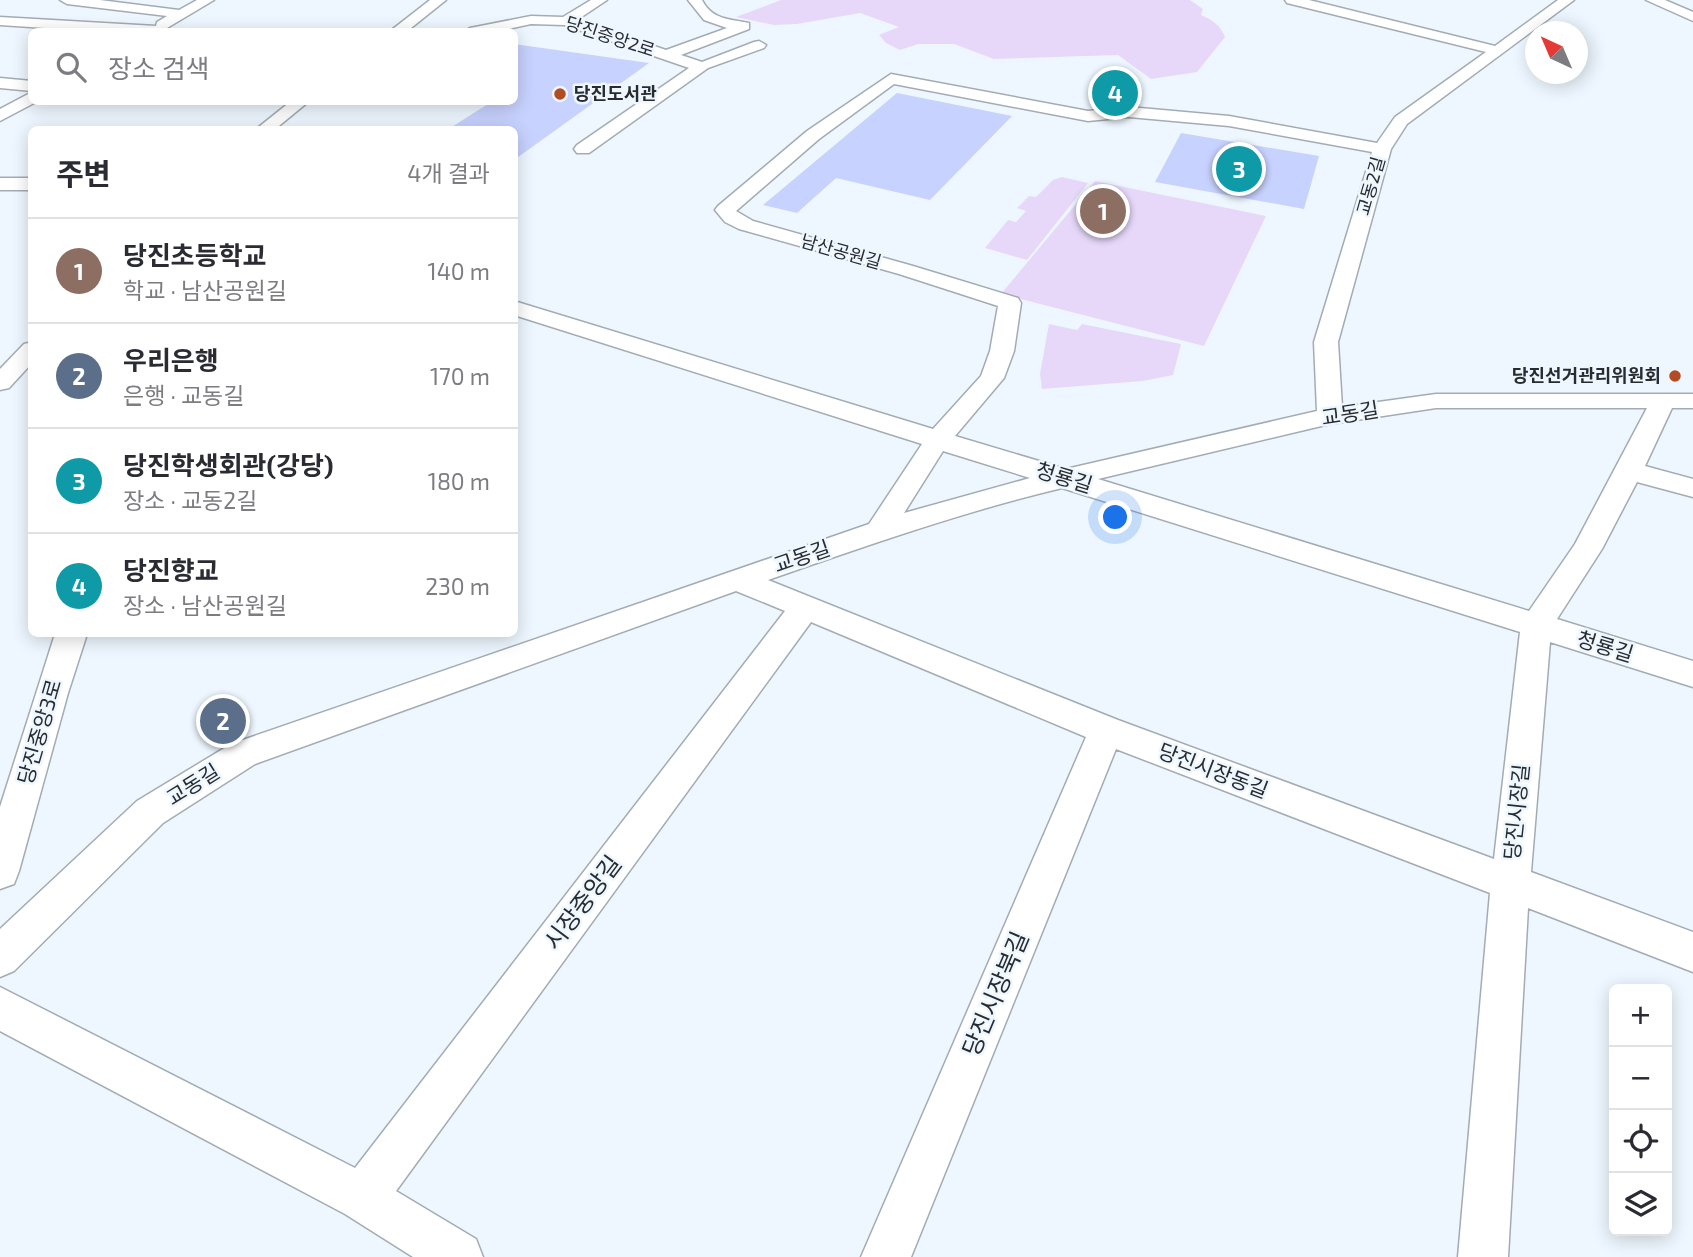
<!DOCTYPE html>
<html lang="ko">
<meta charset="utf-8">
<style>
body{margin:0;font-family:"Exo 2","Noto Sans KR",sans-serif;background:#f2f2f3;color:#2b2b33}
.controls{position:absolute;right:21px;bottom:21px;display:grid;overflow:hidden;border-radius:10px;box-shadow:0 4px 18px #0003}
.controls button{width:63px;height:63px;display:grid;place-items:center;padding:0;border:0;border-bottom:2px solid #e1e1e2;background:#fff;color:#2b2b33;font:35px sans-serif}
.compass{position:absolute;left:1525px;top:21px;width:63px;height:63px;border-radius:50%;background:#fff;box-shadow:0 4px 18px #0003;rotate:316deg}
.you{position:absolute;left:1116px;top:518px;width:24px;height:24px;margin:-18px;border:5px solid #fff;border-radius:50%;background:#1a73e8;box-shadow:0 0 0 10px #1a73e833}
.badge{display:grid;place-items:center;width:46px;height:46px;border-radius:50%;background:#0f766e;color:#fff;font-size:23px;font-weight:700}
.pin{position:absolute;translate:-50% -50%;border:4px solid #fff;box-shadow:0 2px 7px #0006}
.list{margin:0;padding:0;list-style:none}
h2{display:flex;justify-content:space-between;align-items:center;height:91px;margin:0;padding:0 28px;font-size:30px}
h2 small{font-size:23px;font-weight:400;color:#7c7c81}
.list li{display:grid;grid-template-columns:46px 1fr auto;gap:21px;align-items:center;box-sizing:border-box;height:105px;padding:0 28px;border-top:2px solid #e1e1e2}
.list b{display:block;font-size:26px;white-space:nowrap}
.list p{margin:0;font-size:23px;white-space:nowrap;color:#7c7c81}
.list em{font-size:23px;font-style:normal;color:#7c7c81}
.icon{flex:none;width:38px;height:38px;fill:none;stroke:currentColor;stroke-width:2;stroke-linecap:round;stroke-linejoin:round}
.map{position:relative;flex:none;width:1693px;height:1257px;overflow:hidden}
.search{position:absolute;background:#fff;box-shadow:0 4px 18px #0003;left:28px;top:28px;width:490px;height:77px;display:flex;align-items:center;gap:18px;box-sizing:border-box;padding:0 24px;border-radius:10px;color:#7c7c81;font-size:26px}
.panel{position:absolute;background:#fff;box-shadow:0 4px 18px #0003;left:28px;top:126px;width:490px;height:511px;border-radius:10px}
.map>svg:first-child{display:block}
.green{fill:#e7d8fa}
.building{fill:#c7d2fe}
.lines{fill:none;stroke-linecap:round;stroke-linejoin:round}
.street-casing{stroke:#a3acb3;stroke-width:3}
.street{fill:#fff;fill-rule:evenodd}
.poi-dot{fill:#b34c22;stroke:#eef7ff;stroke-width:2.5}
.labels{text-anchor:middle;stroke-width:5;stroke-linejoin:round;paint-order:stroke}
.far-street-label{font-size:18px;fill:#282c2f;stroke:#eef7ff}
.far-poi-label{font-size:18px;font-weight:bold;fill:#282c2f;stroke:#eef7ff;text-anchor:start}
.street-label{font-size:21px;fill:#282c2f;stroke:#eef7ff}
.near-street-label{font-size:24px;fill:#282c2f;stroke:#eef7ff}
</style>
<div class="map">
<svg width="1693" height="1257" viewBox="0 0 1693 1257">
<rect width="100%" height="100%" fill="#eef7ff"/>
<!-- green -->
<g class="green">
<path d="M 781,0 L 1190,0 L 1203,9 L 1201,15 C 1213,20 1220,25 1225,37 L 1197,72 L 1151,79 L 1118,55 L 994,59 L 954,44 L 918,44 L 900,50 L 886,43 L 879,35 L 899,27 L 860,13 L 797,24 L 774,25 L 736,17 Z"/>
<path d="M 1062,177 L 1088,183 L 1027,260 L 985,248 L 1008,220 L 1016,222 L 1026,211 L 1017,208 L 1029,196 L 1036,197 L 1053,180 Z"/>
<path d="M 1095,181 L 1266,216 L 1204,346 L 1001,294 Z"/>
<path d="M 1049,324 L 1077,330 L 1082,324 L 1181,344 L 1173,375 L 1143,381 L 1042,389 L 1040,374 Z"/>
</g>
<!-- building -->
<g class="building">
<path d="M 514,44 L 649,63 L 514,160 L 514,130 L 447,130 L 491,102 L 514,102 Z"/>
<path d="M 897,93 L 1012,116 L 930,200 L 836,178 L 797,213 L 763,205 Z"/>
<path d="M 1181,133 L 1319,156 L 1304,209 L 1155,182 Z"/>
</g>
<g class="lines">
<!-- street casing -->
<g class="street-casing">
<g id="street">
<path d="M 60,0 L 100,0 L 179,10 L 197,0 L 214,0 L 167,28 L 159,29 L 159,32 L 106,32 L 0,25 L 0,17 L 156,26 L 157,22 L 167,16 L 67,4 Z"/>
<path d="M 430,0 L 446,0 L 406,32 L 389,32 Z"/>
<path d="M 591,0 L 607,0 L 577,20 L 666,50 L 727,28 L 704,20 L 688,0 L 702,0 C 712,20 730,19 749,23 L 749,29 L 681,55 L 702,62 L 754,42 L 759,41 L 766,45 L 764,48 L 708,68 L 589,153 L 577,153 L 574,149 L 577,145 L 689,68 L 564,25 L 531,24 L 494,32 L 463,32 L 470,28 L 531,16 L 563,17 Z"/>
<path d="M 1285,0 L 1309,0 L 1495,46 L 1558,0 L 1574,0 L 1407,124 L 1391,149 L 1338,342 L 1342,407 L 1436,394 L 1693,394 L 1693,408 L 1672,408 L 1645,466 L 1693,479 L 1693,497 L 1637,482 L 1602,549 L 1557,619 L 1693,661 L 1693,687 L 1550,642 L 1531,872 L 1693,932 L 1693,972 L 1528,908 L 1508,1257 L 1458,1257 L 1490,893 L 1116,749 L 911,1257 L 861,1257 L 1086,737 L 811,622 L 396,1191 L 476,1239 L 483,1257 L 413,1257 L 345,1214 L 0,1031 L 0,987 L 355,1168 L 785,611 L 736,591 L 255,764 L 163,823 L 14,971 L 0,977 L 0,929 L 137,801 L 231,744 L 869,524 L 922,444 L 514,315 L 514,301 L 933,429 L 981,376 L 990,351 L 998,306 L 899,274 L 739,229 L 725,222 L 715,210 L 718,206 L 807,131 L 891,74 L 1088,111 L 1129,107 L 1229,116 L 1377,143 L 1395,117 L 1486,52 L 1287,3 ZM 894,84 L 1088,121 L 1129,117 L 1229,126 L 1372,152 L 1314,342 L 1317,411 L 1066,469 L 955,436 L 1004,378 L 1014,351 L 1021,303 L 1018,298 L 913,266 L 753,221 L 736,211 L 819,139 ZM 1436,408 L 1647,408 L 1575,544 L 1529,611 L 1098,479 L 1330,424 ZM 943,451 L 1030,478 L 904,513 ZM 1062,488 L 1520,632 L 1494,859 L 1118,720 L 768,580 C 865,546 962,512 1062,488 Z"/>
<path d="M 1646,0 L 1665,0 L 1693,12 L 1693,21 Z"/>
<path d="M 0,78 L 32,81 L 32,91 L 0,88 Z"/>
<path d="M 32,92 L 32,102 L 36,102 L 0,121 L 0,109 Z"/>
<path d="M 290,102 L 308,102 L 274,130 L 255,130 Z"/>
<rect x="0" y="178" width="32" height="12"/>
<path d="M 32,342 L 32,363 L 9,388 L 0,390 L 0,369 L 24,344 Z"/>
<path d="M 55,634 L 87,634 L 68,693 L 19,871 L 14,884 L 0,889 L 0,807 Z"/>
</g>
</g>
<!-- street -->
<use href="#street" class="street"/>
</g>
<!-- markers -->
<g class="poi-dot">
<circle cx="560" cy="94" r="7"/>
<circle cx="1675" cy="376" r="7"/>
</g>
<g class="labels">
<!-- far-street labels -->
<g class="far-street-label">
<text transform="translate(610 37) rotate(18)" y="6">당진중앙2로</text>
<text transform="translate(1371 186) rotate(-74)" y="6">교동2길</text>
<text transform="translate(841 252) rotate(16)" y="6">남산공원길</text>
</g>
<!-- far-poi labels -->
<g class="far-poi-label">
<text x="574" y="100">당진도서관</text>
<text x="1661" y="382" text-anchor="end">당진선거관리위원회</text>
</g>
<!-- street labels -->
<g class="street-label">
<text transform="translate(1350 414) rotate(-9)" y="7">교동길</text>
<text transform="translate(1064 478) rotate(17)" y="7">청룡길</text>
<text transform="translate(802 557) rotate(-19)" y="7">교동길</text>
<text transform="translate(1605 647) rotate(17)" y="7">청룡길</text>
<text transform="translate(40 732) rotate(-74)" y="7">당진중앙3로</text>
<text transform="translate(1213 771) rotate(21)" y="7">당진시장동길</text>
<text transform="translate(193 785) rotate(-32)" y="7">교동길</text>
<text transform="translate(1517 812) rotate(-84)" y="7">당진시장길</text>
</g>
<!-- near-street labels -->
<g class="near-street-label">
<text transform="translate(583 903) rotate(-53)" y="8">시장중앙길</text>
<text transform="translate(996 994) rotate(-67)" y="8">당진시장북길</text>
</g>
</g>
</svg>
<div class="controls">
<button>+</button>
<button>−</button>
<button><svg class="icon" aria-label="locate" viewBox="0 0 24 24"><circle cx="12" cy="12" r="6"/><path d="M12 2v4M12 18v4M2 12h4M18 12h4"/></svg></button>
<button><svg class="icon" aria-label="layers" viewBox="0 0 24 24"><path d="M12 4l9 5-9 5-9-5zM3 14l9 5 9-5"/></svg></button>
</div>
<svg class="compass" viewBox="-18 -18 36 36"><path d="M0-13l5 13h-10z" fill="#e53935"/><path d="M0 13l5-13h-10z" fill="#7c7c81"/></svg>
<div class="you"></div>
<div class="pin badge" style="left:1103px;top:211px;background:#8d6e63">1</div>
<div class="pin badge" style="left:223px;top:721px;background:#5c6f8a">2</div>
<div class="pin badge" style="left:1239px;top:169px;background:#0f9aa8">3</div>
<div class="pin badge" style="left:1115px;top:93px;background:#0f9aa8">4</div>
<div class="search"><svg class="icon" aria-label="search" viewBox="0 0 24 24"><circle cx="10" cy="10" r="6"/><path d="M15 15l6 6"/></svg>장소 검색</div>
<section class="panel">
<h2>주변<small>4개 결과</small></h2>
<ul class="list">
<li><span class="badge" style="background:#8d6e63">1</span><div><b>당진초등학교</b><p>학교 · 남산공원길</p></div><em>140 m</em></li>
<li><span class="badge" style="background:#5c6f8a">2</span><div><b>우리은행</b><p>은행 · 교동길</p></div><em>170 m</em></li>
<li><span class="badge" style="background:#0f9aa8">3</span><div><b>당진학생회관(강당)</b><p>장소 · 교동2길</p></div><em>180 m</em></li>
<li><span class="badge" style="background:#0f9aa8">4</span><div><b>당진향교</b><p>장소 · 남산공원길</p></div><em>230 m</em></li>
</ul>
</section>
</div>
